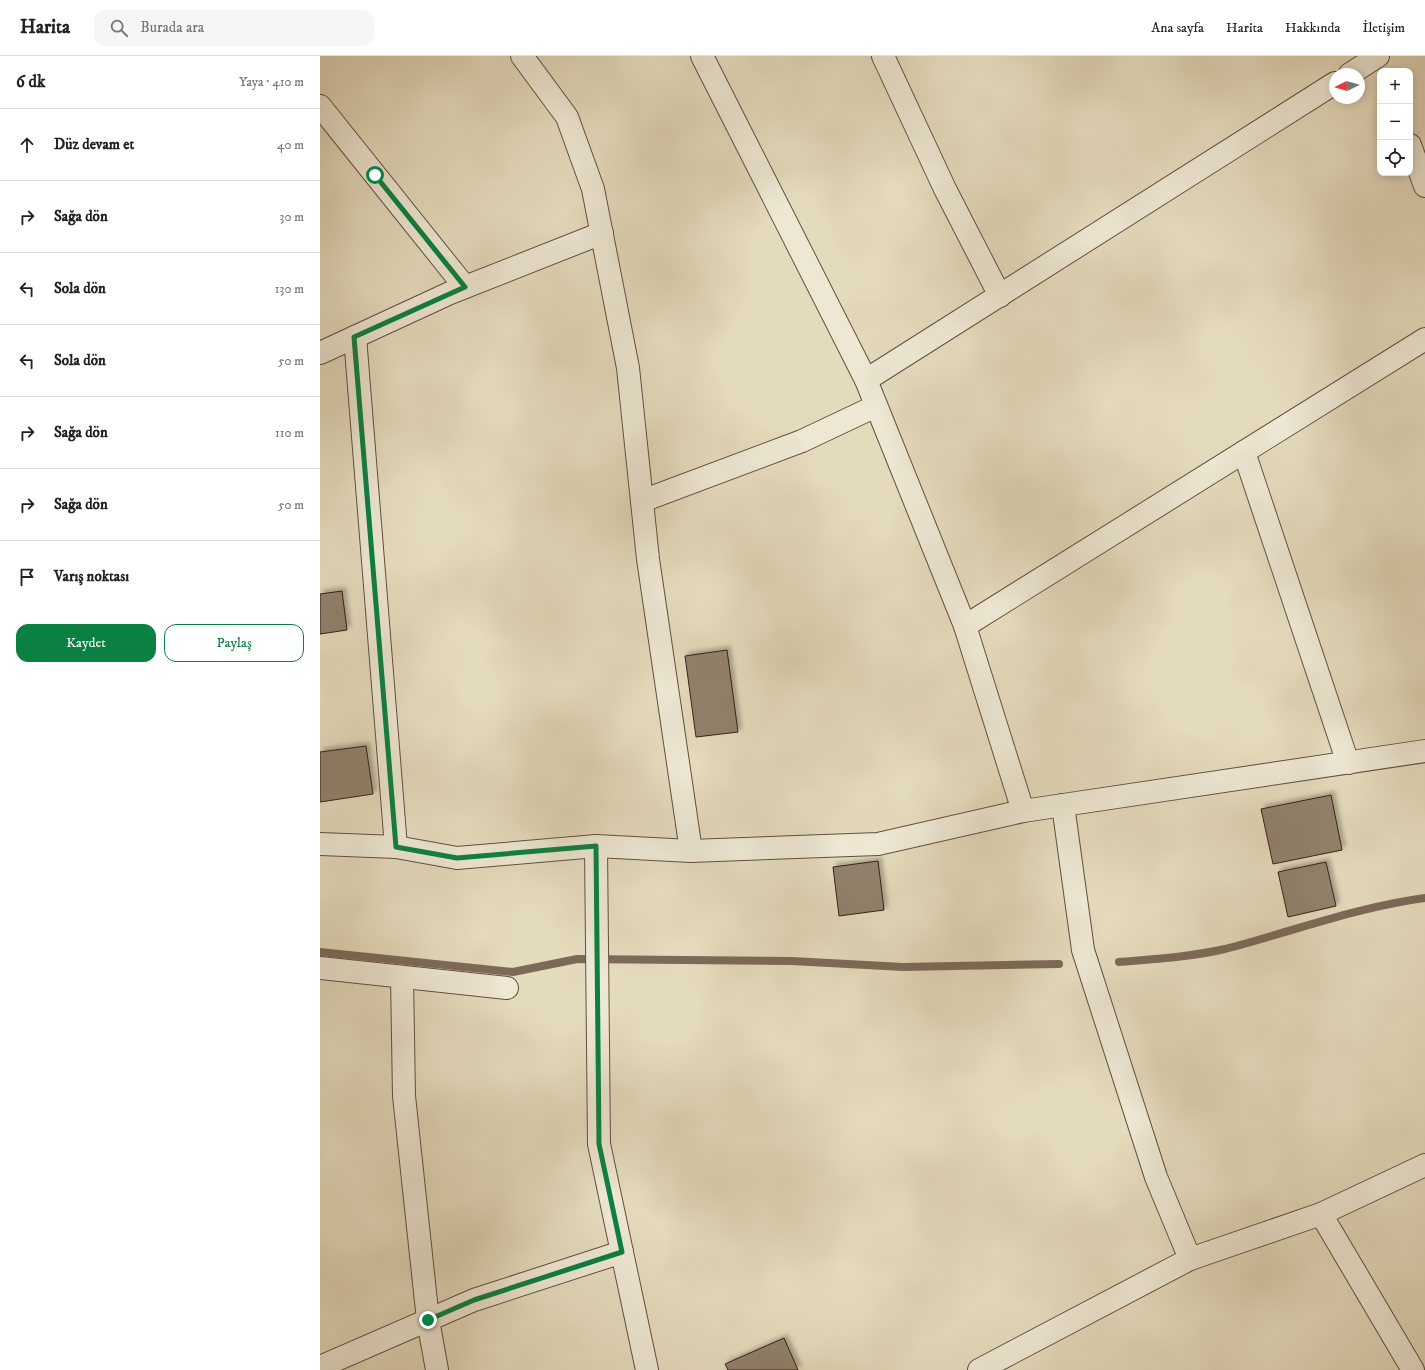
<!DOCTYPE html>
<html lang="tr">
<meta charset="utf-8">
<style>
body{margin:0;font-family:"IM FELL DW Pica",serif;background:#f6f6f6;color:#202124}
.controls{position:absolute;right:12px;top:12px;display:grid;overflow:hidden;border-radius:8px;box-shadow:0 2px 10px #0003}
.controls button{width:36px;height:36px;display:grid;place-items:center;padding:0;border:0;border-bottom:1px solid #e0e0e0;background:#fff;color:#202124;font:20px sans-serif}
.compass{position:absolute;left:1009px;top:12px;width:36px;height:36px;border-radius:50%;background:#fff;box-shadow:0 2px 10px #0003;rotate:264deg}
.stop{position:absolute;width:12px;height:12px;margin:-9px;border:3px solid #0b8043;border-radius:50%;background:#fff}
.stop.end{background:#0b8043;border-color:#fff;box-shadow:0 1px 4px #0008}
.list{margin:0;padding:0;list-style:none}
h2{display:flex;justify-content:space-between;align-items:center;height:52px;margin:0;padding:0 16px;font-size:17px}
h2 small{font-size:13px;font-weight:400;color:#757577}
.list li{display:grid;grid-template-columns:26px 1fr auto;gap:12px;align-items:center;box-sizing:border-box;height:72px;padding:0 16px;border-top:1px solid #e0e0e0}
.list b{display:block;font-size:15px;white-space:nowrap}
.list em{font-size:13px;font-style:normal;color:#757577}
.actions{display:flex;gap:8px;padding:12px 16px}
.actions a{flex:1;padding:9px 0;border:1px solid #0b8043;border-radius:12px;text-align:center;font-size:14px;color:#0b8043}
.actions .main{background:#0b8043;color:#fff}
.icon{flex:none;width:22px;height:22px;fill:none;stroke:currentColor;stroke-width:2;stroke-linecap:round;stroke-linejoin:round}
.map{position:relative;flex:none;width:1105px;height:1314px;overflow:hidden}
header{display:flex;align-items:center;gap:24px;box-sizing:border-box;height:56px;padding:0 20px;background:#fff;border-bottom:1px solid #e0e0e0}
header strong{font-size:19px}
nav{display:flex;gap:22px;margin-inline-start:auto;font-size:14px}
.search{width:280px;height:36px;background:#f6f6f6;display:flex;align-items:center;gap:10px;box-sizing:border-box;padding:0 14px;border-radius:12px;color:#757577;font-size:15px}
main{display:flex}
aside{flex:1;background:#fff}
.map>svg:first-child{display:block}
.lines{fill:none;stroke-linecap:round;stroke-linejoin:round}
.stream{stroke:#7c6a58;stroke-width:8}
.building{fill:#91816d;stroke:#382117;filter:url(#shadow)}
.minor-casing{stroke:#634f40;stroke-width:24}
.minor{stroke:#ede7d3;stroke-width:22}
.route{stroke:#0b8043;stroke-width:5}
</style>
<header>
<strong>Harita</strong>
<div class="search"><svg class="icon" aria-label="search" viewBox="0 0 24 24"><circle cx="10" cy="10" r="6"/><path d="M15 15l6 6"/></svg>Burada ara</div>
<nav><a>Ana sayfa</a><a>Harita</a><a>Hakkında</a><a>İletişim</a></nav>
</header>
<main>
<aside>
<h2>6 dk<small>Yaya · 410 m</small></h2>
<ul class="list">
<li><svg class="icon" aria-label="ahead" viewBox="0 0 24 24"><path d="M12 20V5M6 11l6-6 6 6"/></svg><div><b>Düz devam et</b></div><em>40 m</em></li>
<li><svg class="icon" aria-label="right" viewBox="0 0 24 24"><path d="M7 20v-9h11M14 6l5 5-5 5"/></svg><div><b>Sağa dön</b></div><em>30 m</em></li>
<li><svg class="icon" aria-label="left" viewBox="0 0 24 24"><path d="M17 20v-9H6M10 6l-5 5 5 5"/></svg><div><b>Sola dön</b></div><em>130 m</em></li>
<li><svg class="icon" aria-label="left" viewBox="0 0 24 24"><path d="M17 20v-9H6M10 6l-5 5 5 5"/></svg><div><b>Sola dön</b></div><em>50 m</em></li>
<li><svg class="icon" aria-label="right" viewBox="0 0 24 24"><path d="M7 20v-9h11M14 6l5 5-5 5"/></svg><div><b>Sağa dön</b></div><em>110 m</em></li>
<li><svg class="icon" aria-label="right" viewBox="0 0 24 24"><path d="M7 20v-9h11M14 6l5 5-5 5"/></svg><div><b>Sağa dön</b></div><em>50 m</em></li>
<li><svg class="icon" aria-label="arrive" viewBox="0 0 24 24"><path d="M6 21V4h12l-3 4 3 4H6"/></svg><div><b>Varış noktası</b></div></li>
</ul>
<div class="actions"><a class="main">Kaydet</a><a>Paylaş</a></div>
</aside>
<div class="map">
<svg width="1105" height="1314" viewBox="0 0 1105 1314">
<defs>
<filter id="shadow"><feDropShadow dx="3.5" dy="-3.5" stdDeviation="2" flood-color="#0004"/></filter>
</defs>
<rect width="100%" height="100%" fill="#e4dabc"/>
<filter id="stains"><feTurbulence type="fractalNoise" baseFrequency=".005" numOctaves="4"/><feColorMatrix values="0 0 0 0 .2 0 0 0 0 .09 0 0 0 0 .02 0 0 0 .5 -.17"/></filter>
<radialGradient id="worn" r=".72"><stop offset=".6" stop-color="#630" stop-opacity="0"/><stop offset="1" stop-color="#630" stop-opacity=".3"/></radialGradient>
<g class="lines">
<!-- stream -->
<g class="stream">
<path d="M 0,896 L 193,916 L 257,903 L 472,905 L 583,911 L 739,908"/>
<path d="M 799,906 C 834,903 870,901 905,893 C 971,876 1037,851 1105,842"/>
</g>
</g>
<!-- building -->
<g class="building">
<path d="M 22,535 L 27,574 L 0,578 L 0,538 Z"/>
<path d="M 407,594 L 418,676 L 376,681 L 365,600 Z"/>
<path d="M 46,690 L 53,738 L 0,746 L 0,696 Z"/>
<path d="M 1011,739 L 1022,794 L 953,808 L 941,753 Z"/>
<path d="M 558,805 L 564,854 L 519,860 L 513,811 Z"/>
<path d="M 1006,806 L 1016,850 L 968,861 L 958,816 Z"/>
<path d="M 464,1282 L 478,1314 L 408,1314 L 405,1308 Z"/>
</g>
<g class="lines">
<!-- minor casing -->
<g class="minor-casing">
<g id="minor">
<path d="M 202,0 L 247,61 L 273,133 L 308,312 L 328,503 L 371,795"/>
<path d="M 382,0 L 546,324 L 645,570 L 703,755"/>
<path d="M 563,0 L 625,133 L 680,240"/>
<path d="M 1030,18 L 1058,0"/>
<path d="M 0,50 L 145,231"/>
<path d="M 1090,89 L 1105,130"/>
<path d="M 35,281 L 76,791"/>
<path d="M 0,297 L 130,237 L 282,177"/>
<path d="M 546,324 L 1015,27"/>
<path d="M 924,396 L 1028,707"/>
<path d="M 322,445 L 482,385 L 556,350"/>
<path d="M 645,570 L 1105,283"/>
<path d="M 743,749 L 763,894 L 836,1121 L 870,1203"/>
<path d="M 0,788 L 76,791 L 137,802 L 276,790 L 371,795 L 558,788 L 703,755 L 1105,695"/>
<path d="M 276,790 L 279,1088 L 327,1314"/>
<path d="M 0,912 L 187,932"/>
<path d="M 82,921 L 84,1040 L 108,1264 L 117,1314"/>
<path d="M 1001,1158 L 1093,1314"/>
<path d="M 0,1311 L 154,1244 L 302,1196"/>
<path d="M 659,1314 L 870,1203 L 1001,1158 L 1105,1109"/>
</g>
</g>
<!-- minor -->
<use href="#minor" class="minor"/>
</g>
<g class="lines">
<!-- route -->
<path class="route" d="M 55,119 L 145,231 L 34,281 L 76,791 L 137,802 L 276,790 L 279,1088 L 302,1196 L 154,1244 L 108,1264"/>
</g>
<rect width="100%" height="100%" filter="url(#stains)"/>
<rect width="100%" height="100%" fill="url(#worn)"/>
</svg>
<div class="controls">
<button>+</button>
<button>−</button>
<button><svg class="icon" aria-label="locate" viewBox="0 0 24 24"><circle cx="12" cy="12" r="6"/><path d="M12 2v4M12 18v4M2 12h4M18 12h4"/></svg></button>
</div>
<svg class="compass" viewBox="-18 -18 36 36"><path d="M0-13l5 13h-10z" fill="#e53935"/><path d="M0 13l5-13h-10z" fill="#757577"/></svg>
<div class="stop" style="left:55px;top:119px"></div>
<div class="stop end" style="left:108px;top:1264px"></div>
</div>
</main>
